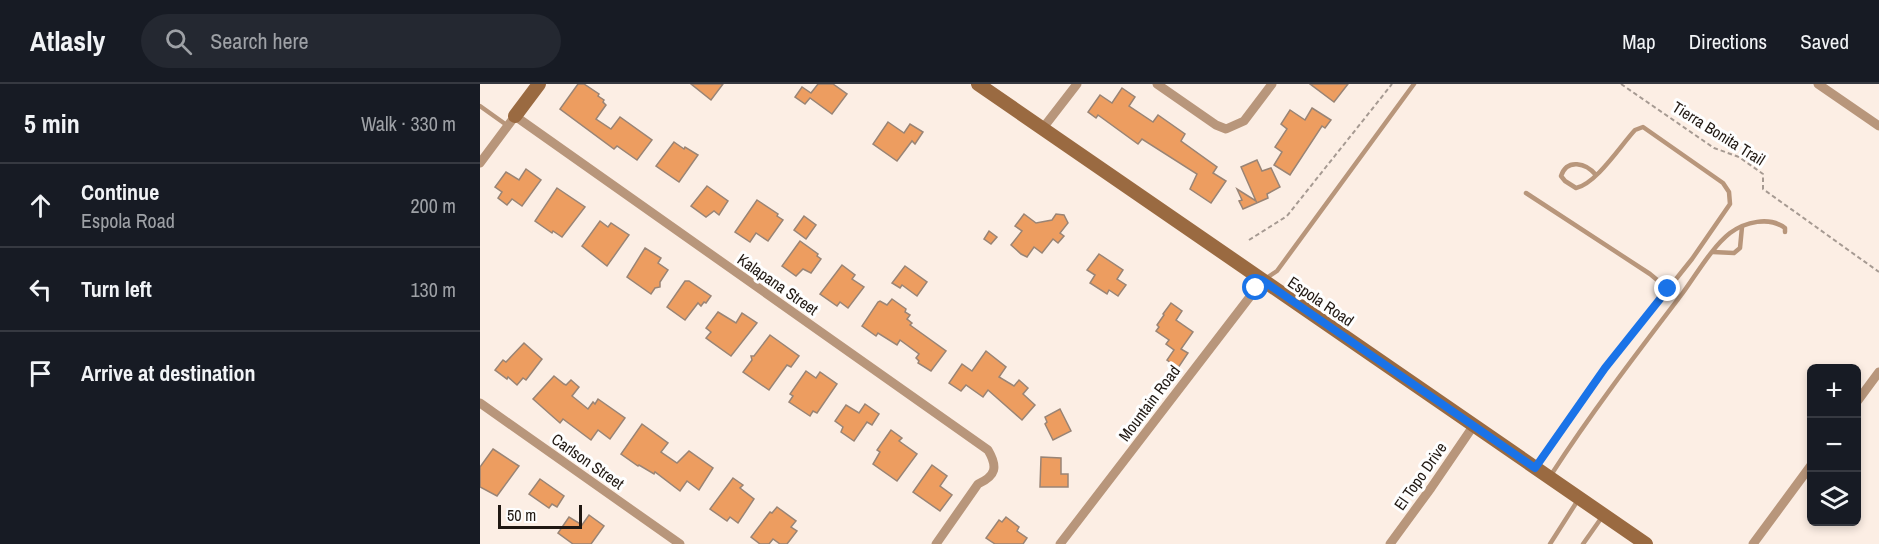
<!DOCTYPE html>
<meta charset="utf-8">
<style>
body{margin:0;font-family:"Archivo Narrow",sans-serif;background:#242831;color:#f1f3f6}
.controls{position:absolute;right:18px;bottom:18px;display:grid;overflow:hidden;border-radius:9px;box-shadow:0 3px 9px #0003}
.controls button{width:54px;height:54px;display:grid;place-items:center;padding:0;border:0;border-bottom:2px solid #363941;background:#171b24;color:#f1f3f6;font:30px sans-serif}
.scale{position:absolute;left:18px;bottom:15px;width:84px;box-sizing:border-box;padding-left:6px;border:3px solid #201812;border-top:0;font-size:16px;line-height:21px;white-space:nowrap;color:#201812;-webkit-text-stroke:4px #fefefe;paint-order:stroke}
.stop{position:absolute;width:18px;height:18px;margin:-14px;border:4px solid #1a73e8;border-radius:50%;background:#fff}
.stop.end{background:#1a73e8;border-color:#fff;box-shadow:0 2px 6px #0008}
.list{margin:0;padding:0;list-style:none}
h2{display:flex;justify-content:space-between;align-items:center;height:78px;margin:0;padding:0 24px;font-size:26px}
h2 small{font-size:20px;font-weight:400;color:#9ea1a6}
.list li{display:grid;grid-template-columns:39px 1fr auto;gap:18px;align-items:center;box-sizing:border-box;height:84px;padding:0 24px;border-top:2px solid #363941}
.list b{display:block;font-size:22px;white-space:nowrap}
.list p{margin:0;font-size:20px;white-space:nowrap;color:#9ea1a6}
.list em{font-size:20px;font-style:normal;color:#9ea1a6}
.icon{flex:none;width:33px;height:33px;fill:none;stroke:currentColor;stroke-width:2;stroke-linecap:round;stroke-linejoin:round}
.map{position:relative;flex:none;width:1399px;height:460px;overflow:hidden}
header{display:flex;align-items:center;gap:36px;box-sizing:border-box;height:84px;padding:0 30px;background:#171b24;border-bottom:2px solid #363941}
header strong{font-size:28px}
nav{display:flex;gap:33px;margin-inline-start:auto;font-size:21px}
.search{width:420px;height:54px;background:#242831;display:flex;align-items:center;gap:15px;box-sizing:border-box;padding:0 21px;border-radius:33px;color:#9ea1a6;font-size:22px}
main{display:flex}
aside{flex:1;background:#171b24}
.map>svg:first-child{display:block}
.building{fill:#ed9d60;stroke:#998475;stroke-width:1.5}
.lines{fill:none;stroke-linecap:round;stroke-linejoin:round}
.path{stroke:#a69a92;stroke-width:2;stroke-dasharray:4.5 3;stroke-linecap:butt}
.lane{stroke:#b8967b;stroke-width:4.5}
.street{stroke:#b8967b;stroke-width:9}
.secondary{stroke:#9a6a41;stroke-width:14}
.route{stroke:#1a73e8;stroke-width:8}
.labels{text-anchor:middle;stroke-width:6;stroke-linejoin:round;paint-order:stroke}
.street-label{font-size:16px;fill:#201812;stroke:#fefefe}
</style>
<header>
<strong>Atlasly</strong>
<div class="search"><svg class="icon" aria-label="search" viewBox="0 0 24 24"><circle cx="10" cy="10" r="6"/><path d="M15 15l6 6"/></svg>Search here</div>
<nav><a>Map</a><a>Directions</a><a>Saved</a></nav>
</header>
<main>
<aside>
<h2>5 min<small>Walk · 330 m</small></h2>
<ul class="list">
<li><svg class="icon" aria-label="ahead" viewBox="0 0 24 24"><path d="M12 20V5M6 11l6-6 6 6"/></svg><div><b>Continue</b><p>Espola Road</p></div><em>200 m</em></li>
<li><svg class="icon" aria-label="left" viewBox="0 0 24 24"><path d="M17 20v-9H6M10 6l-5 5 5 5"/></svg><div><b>Turn left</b></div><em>130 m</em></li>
<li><svg class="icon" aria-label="arrive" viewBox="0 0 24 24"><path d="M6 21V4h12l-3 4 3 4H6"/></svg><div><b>Arrive at destination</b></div></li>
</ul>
</aside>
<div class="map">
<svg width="1399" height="460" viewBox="0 0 1399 460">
<rect width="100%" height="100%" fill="#fceee4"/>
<!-- building -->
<g class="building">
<path d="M 98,0 L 104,0 L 119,10 L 118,12 L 124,16 L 123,18 L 126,21 L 116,35 L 131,45 L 140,33 L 172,56 L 157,76 L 137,62 L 134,65 L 80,25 Z"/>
<path d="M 211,0 L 243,0 L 231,16 Z"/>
<path d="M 338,0 L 353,0 L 367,10 L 352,30 L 330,14 L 325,20 L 315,13 L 322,3 L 331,9 Z"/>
<path d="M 830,0 L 868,0 L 854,18 Z"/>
<path d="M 642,4 L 655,13 L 649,22 L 673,38 L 678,31 L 705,50 L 701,57 L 737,83 L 733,89 L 746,97 L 731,119 L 710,105 L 717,90 L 662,55 L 658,60 L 618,31 L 616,34 L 608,28 L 620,11 L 632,19 Z"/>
<path d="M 832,24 L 851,36 L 845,44 L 842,42 L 810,91 L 794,81 L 802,68 L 795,63 L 807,45 L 801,40 L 810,26 L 825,36 Z"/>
<path d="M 408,38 L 424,49 L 430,40 L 443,48 L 435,60 L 432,57 L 417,77 L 393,60 Z"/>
<path d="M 194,58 L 204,65 L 205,63 L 218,71 L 199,98 L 176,82 Z"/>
<path d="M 777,76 L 782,87 L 791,84 L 800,103 L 787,110 L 788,114 L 763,125 L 759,117 L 762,116 L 757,105 L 776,117 L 761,83 Z"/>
<path d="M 46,85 L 61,96 L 42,122 L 32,115 L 27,121 L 18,114 L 22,108 L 15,103 L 26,88 L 39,96 Z"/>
<path d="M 227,102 L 248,117 L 239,131 L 234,127 L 226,133 L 211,122 Z"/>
<path d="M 77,104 L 105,123 L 82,153 L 73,147 L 72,149 L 55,137 Z"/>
<path d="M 277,116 L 298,130 L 297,132 L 303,136 L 288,157 L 276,149 L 270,158 L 255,148 Z"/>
<path d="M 544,130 L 556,139 L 572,136 L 576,130 L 584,131 L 588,139 L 580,149 L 584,152 L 578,159 L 573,155 L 562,169 L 554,163 L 547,173 L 541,170 L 531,161 L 542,147 L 535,142 Z"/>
<path d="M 324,132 L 336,141 L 326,155 L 314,146 Z"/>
<path d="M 120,137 L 128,143 L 131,139 L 149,151 L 127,182 L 102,162 Z"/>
<path d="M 509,147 L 517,153 L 511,160 L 504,155 Z"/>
<path d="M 320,157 L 338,170 L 337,172 L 341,175 L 331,189 L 323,185 L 316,192 L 302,182 Z"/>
<path d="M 165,164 L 181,174 L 178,179 L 188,186 L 180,198 L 180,203 L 175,204 L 171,210 L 147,193 Z"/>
<path d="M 619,170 L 643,186 L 637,195 L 646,201 L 638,212 L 629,206 L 627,210 L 610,199 L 615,191 L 607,186 Z"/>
<path d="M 362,181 L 375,191 L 372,195 L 384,203 L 368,224 L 360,218 L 357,222 L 340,210 Z"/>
<path d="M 425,182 L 447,198 L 437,212 L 422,201 L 420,204 L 412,199 Z"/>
<path d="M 205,197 L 209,197 L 231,212 L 226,219 L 224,218 L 221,222 L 218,219 L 205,236 L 187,223 Z"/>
<path d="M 412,215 L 426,225 L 425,228 L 430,231 L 427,235 L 432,239 L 430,241 L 466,267 L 451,287 L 438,279 L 439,277 L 436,274 L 439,270 L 420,256 L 417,261 L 398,249 L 396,252 L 382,242 L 398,218 L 400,217 L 407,221 Z"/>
<path d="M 691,219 L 702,227 L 696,236 L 713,248 L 701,265 L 708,269 L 698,284 L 687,276 L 694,266 L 686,260 L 689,256 L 676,247 L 679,243 L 677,241 L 684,231 L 683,230 Z"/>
<path d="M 238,228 L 256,239 L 262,229 L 277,239 L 251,272 L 226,254 L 231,248 L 226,244 Z"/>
<path d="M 290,251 L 319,272 L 311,283 L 307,281 L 289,306 L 263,288 L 272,276 L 271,272 L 274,272 Z"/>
<path d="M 44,259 L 62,275 L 46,296 L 43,294 L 37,301 L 28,293 L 27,295 L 15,286 L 23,276 L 26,278 Z"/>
<path d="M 506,267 L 526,283 L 519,293 L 534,302 L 539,296 L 548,304 L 543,310 L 555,321 L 542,336 L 508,306 L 503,313 L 486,301 L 481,307 L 469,299 L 482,280 L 492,287 Z"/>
<path d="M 326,287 L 336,294 L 340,288 L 357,300 L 337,329 L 333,327 L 330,332 L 309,318 L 313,312 L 310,310 Z"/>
<path d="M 74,292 L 84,300 L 86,301 L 91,296 L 99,303 L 92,312 L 108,325 L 113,318 L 115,320 L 118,315 L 145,334 L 130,355 L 118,346 L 111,356 L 83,335 L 80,339 L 53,315 Z"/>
<path d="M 385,320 L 399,330 L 392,341 L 387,338 L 374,357 L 361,348 L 363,343 L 355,337 L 366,321 L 379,329 Z"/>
<path d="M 580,325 L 591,347 L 573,356 L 565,340 L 567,338 L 565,333 Z"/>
<path d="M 162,340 L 188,359 L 181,368 L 197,379 L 209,367 L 233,384 L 219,406 L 207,397 L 200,407 L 175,388 L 174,390 L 159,381 L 158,382 L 141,370 Z"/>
<path d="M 411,346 L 422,354 L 419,357 L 437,370 L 417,397 L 393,380 L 400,368 L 397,366 Z"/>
<path d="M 13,365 L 39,382 L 17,412 L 0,403 L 0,383 Z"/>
<path d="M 561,373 L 581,374 L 581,390 L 588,390 L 588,403 L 560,403 Z"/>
<path d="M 452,381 L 467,392 L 460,402 L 472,411 L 460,427 L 433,408 Z"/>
<path d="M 253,394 L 263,401 L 260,404 L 274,415 L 258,439 L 250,433 L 247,437 L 230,425 Z"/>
<path d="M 60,395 L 84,412 L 77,423 L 72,420 L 69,424 L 49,410 Z"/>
<path d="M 297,423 L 316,437 L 311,443 L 317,447 L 307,460 L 300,460 L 293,455 L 289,460 L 280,460 L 271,453 L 290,428 L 292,429 Z"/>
<path d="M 109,431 L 124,442 L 111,460 L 93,460 L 78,449 L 89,433 L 102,441 Z"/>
<path d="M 526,433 L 539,443 L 537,447 L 547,454 L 543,460 L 515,460 L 506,454 L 519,436 L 522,438 Z"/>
</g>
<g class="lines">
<!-- path -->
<g class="path">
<path d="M 1141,0 L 1234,64 L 1259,73 L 1283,90 L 1283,105 L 1399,188"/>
<path d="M 769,156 L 807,132 L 912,0"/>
</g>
<!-- lane -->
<g class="lane">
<path d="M 0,22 L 28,42"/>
<path d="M 1046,109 L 1170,190 L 1188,205"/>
<path d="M 1233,168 L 1254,169 L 1260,164 L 1262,143"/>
<path d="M 785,195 L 797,187 L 934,0"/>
<path d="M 1056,383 L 1125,284 L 1212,175 L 1250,120 L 1249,108 L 1243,99 L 1163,43 L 1155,46 C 1141,61 1116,100 1096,104 L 1085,97 L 1081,92 C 1087,74 1106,79 1116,91"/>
<path d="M 1071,391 C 1111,329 1157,269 1202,210 C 1216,191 1232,163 1250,149 C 1265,138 1289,132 1305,144 L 1305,148"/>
<path d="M 1070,460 L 1098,416"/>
<path d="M 1103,460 L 1122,433"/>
</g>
<!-- street -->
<g class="street">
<path d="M 677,0 L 736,41 L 746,45 L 764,37 L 792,0"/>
<path d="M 1338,0 L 1399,42"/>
<path d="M 563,44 L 597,0"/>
<path d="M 0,79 L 35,32 L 508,366 C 518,383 516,392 498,400 L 456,460"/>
<path d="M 0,319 L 200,460"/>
<path d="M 1376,319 L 1399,288"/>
<path d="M 580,460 L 782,197"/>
<path d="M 910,460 L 951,404 L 994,341"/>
<path d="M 1273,460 L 1332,380"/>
</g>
<!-- secondary -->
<g class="secondary">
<path d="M 498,0 L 1166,460"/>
<path d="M 35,32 L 59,0"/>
</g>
</g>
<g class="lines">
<!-- route -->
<path class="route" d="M 776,204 L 782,196 L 1055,384 L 1125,284 L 1188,205"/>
</g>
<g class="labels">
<!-- street labels -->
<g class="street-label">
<text transform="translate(1239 49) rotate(32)" y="6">Tierra Bonita Trail</text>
<text transform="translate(298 200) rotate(35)" y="6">Kalapana Street</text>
<text transform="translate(841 217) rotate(34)" y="6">Espola Road</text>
<text transform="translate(669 319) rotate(-53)" y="6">Mountain Road</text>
<text transform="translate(108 377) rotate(35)" y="6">Carlson Street</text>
<text transform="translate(940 392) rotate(-55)" y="6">El Topo Drive</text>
</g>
</g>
</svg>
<div class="controls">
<button>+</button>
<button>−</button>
<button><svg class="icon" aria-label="layers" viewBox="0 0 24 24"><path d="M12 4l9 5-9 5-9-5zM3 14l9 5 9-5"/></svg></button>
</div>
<div class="scale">50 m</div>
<div class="stop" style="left:776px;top:204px"></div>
<div class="stop end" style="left:1188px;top:205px"></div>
</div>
</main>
